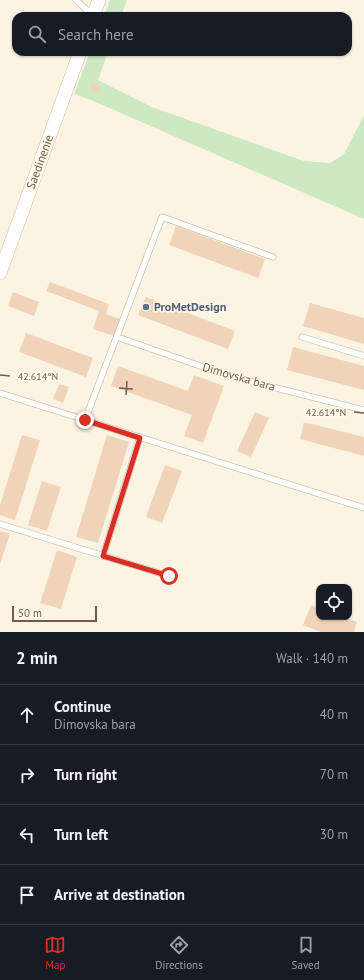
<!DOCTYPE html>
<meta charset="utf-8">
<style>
body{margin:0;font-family:"PT Sans",sans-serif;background:#242831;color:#f1f3f6}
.controls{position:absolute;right:12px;bottom:12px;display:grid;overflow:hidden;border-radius:8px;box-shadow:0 1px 3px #0004}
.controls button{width:36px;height:36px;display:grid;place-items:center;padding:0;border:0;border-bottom:1px solid #363941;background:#171b24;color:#f1f3f6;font:20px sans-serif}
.scale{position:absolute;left:12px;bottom:10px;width:85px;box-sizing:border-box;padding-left:4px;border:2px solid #735b49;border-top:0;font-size:11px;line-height:14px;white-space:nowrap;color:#735b49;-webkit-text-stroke:3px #fff8e8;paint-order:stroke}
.stop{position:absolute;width:12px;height:12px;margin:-9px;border:3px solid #d93025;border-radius:50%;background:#fff}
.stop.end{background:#d93025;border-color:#fff;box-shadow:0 1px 4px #0008}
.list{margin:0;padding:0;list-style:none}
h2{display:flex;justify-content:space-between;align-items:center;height:52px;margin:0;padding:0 16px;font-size:17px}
h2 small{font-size:13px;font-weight:400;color:#9ea1a6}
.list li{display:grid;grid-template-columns:26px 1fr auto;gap:12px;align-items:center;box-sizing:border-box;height:60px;padding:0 16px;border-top:1px solid #363941}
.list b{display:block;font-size:15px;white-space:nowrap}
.list p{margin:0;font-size:13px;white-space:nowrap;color:#9ea1a6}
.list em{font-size:13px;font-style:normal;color:#9ea1a6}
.icon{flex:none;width:22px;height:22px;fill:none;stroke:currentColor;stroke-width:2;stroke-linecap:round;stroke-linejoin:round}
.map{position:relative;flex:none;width:364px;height:632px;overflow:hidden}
.search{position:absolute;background:#171b24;box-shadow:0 1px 3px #0004;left:12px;right:12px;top:12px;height:44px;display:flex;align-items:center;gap:10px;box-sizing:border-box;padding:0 14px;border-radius:12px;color:#9ea1a6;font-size:15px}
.sheet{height:292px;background:#171b24}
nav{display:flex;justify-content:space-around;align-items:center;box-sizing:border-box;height:56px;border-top:1px solid #363941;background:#171b24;font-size:11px;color:#9ea1a6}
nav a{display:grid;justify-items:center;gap:2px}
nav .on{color:#d93025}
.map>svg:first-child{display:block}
.green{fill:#cee9c1}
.building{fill:#f0d4ba}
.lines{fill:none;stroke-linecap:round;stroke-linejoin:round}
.service-casing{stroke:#cfbeac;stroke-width:7}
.tertiary-casing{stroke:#cfbeac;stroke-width:14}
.service{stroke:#fff;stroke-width:5.5}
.tertiary{stroke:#fff;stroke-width:13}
.route{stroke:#d93025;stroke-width:5}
.ticks{fill:none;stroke:#735b49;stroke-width:1.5}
.service-dot{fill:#5c6f8a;stroke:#fff8e8;stroke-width:1.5}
.labels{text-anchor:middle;stroke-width:3.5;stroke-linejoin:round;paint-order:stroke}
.street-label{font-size:12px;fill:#735b49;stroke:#fff8e8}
.service-label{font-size:12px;font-weight:bold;fill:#4e5e75;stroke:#fff8e8;text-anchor:start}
.ticks-label{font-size:10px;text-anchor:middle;fill:#735b49;stroke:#fff8e8;stroke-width:3.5;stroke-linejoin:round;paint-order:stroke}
</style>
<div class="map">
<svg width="364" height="632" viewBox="0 0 364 632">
<rect width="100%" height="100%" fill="#fcf4e2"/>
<!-- green -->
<g class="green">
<path d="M 110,0 L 127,0 L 121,16 L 104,16 Z"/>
<path d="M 90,52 L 108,52 L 98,80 L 152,107 L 304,161 L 330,163 L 344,154 L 364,115 L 364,219 L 91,100 L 74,94 Z"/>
</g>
<!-- building -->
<g class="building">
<path d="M 157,11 L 165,16 L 154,16 Z"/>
<path d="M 92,82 L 100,85 L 98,92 L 90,89 Z"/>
<path d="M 176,226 L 265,259 L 258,278 L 169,245 Z"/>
<path d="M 50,282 L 109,304 L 106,314 L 120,319 L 114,336 L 93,329 L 99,311 L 46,291 Z"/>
<path d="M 13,292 L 39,302 L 34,316 L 8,306 Z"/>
<path d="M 146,297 L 235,331 L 228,349 L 138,315 Z"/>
<path d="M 310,303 L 364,318 L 364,344 L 303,326 Z"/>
<path d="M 26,333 L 93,358 L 86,377 L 19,352 Z"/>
<path d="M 293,347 L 364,366 L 364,390 L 287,370 Z"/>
<path d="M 118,366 L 188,391 L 194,375 L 224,386 L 203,443 L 184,436 L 192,415 L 111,386 Z"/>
<path d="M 59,384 L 69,387 L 63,403 L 53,399 Z"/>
<path d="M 255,412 L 269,418 L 251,457 L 237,451 Z"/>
<path d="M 304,422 L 364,437 L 364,456 L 300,439 Z"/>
<path d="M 22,435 L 40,440 L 15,520 L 0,515 L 0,505 Z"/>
<path d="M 107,435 L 129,442 L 98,543 L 76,537 Z"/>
<path d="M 165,465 L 182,471 L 162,523 L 146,517 Z"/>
<path d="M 42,481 L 61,487 L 47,531 L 28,525 Z"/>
<path d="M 0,531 L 10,534 L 0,564 Z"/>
<path d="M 57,550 L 77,557 L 61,609 L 40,603 Z"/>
<path d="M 311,605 L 319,608 L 319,617 L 344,617 L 357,622 L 354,632 L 321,632 L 303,625 Z"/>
</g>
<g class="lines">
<!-- service casing -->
<g class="service-casing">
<g id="service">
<path d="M 76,0 L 93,16"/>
<path d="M 117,337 L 229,376 L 364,410"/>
<path d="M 302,337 L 364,356"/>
<path d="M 0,393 L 364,508"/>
<path d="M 85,420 L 162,217 L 273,257"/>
<path d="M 0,524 L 169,576"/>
<path d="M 103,556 L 140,437"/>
</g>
</g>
<!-- tertiary casing -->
<g class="tertiary-casing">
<g id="tertiary">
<path d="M 93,16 L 99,0"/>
<path d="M 0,273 L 80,52"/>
</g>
</g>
<!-- service -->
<use href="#service" class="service"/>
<!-- tertiary -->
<use href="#tertiary" class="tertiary"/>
</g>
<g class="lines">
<!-- route -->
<path class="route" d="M 85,420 L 140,438 L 103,556 L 169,576"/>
</g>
<!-- ticks -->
<path class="ticks" d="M 0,375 L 10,376M 119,388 L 133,389M 126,395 L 127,381M 354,412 L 364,413"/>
<!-- markers -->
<circle class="service-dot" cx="146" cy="307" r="4"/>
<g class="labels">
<!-- street labels -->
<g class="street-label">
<text transform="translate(40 162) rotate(-70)" y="4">Saedinenie</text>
<text transform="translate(239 377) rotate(16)" y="4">Dimovska bara</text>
</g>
<!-- service labels -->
<g class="service-label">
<text x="154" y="311">ProMetDesign</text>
</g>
</g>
<g class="ticks-label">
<text x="38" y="380">42.614°N</text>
<text x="326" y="416">42.614°N</text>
</g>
</svg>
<div class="controls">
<button><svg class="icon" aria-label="locate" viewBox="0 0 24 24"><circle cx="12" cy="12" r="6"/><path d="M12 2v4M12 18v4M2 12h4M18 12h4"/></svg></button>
</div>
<div class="scale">50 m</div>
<div class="stop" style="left:169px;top:576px"></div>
<div class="stop end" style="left:85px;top:420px"></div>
<div class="search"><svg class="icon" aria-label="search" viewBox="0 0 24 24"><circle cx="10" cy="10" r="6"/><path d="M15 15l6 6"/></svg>Search here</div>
</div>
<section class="sheet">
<h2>2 min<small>Walk · 140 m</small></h2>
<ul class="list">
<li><svg class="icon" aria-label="ahead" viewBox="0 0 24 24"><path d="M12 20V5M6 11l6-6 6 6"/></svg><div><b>Continue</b><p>Dimovska bara</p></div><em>40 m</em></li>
<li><svg class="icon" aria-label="right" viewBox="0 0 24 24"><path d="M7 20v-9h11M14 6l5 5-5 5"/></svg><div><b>Turn right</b></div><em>70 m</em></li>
<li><svg class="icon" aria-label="left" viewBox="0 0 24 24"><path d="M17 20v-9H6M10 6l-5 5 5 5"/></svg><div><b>Turn left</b></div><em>30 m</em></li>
<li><svg class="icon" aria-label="arrive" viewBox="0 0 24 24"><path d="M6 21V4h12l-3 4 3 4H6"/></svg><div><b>Arrive at destination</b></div></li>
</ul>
</section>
<nav>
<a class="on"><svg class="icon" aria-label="map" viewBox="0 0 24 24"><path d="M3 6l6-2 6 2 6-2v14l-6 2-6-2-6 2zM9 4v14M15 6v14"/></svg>Map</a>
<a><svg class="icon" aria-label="directions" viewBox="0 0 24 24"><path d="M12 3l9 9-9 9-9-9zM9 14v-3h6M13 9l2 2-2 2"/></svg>Directions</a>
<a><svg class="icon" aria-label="saved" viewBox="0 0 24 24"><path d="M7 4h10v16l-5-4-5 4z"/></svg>Saved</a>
</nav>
